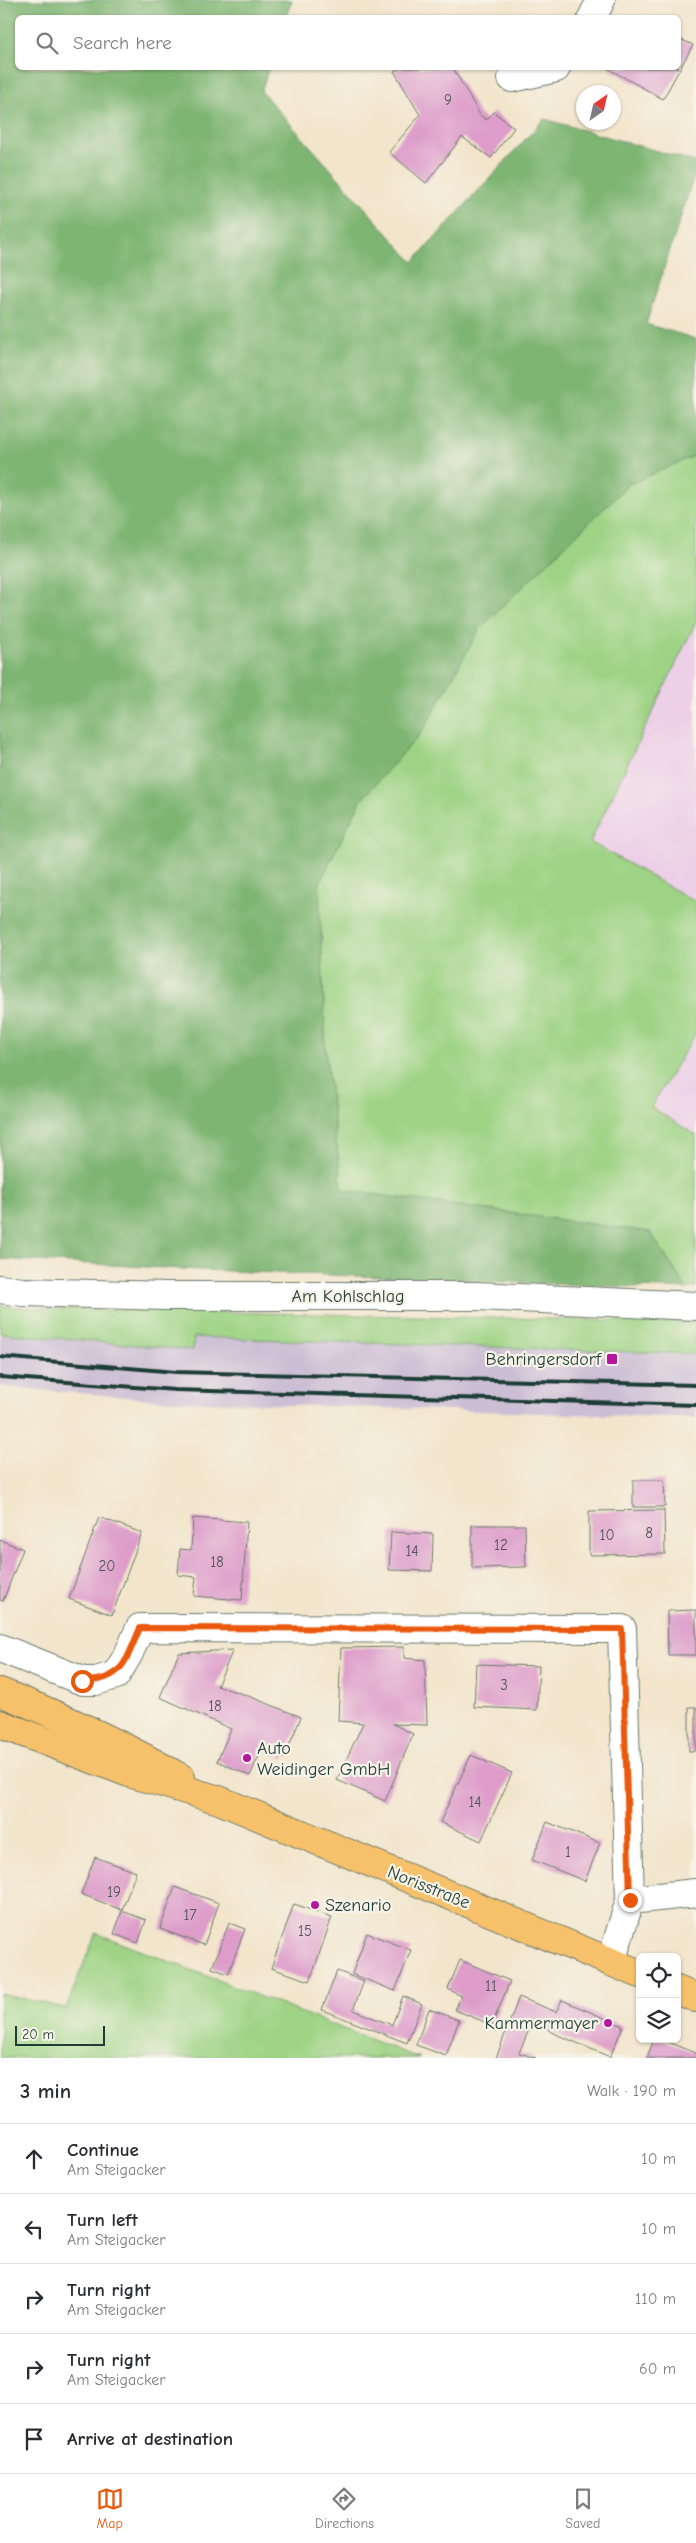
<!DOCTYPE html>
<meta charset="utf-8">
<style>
body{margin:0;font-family:"Comic Neue",sans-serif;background:#f7f7f7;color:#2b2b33}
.controls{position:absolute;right:15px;bottom:15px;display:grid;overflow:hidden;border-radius:8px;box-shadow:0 1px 4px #0004}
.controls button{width:45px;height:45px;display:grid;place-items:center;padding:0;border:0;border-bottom:1px solid #e1e1e2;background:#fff;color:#2b2b33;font:25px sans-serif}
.compass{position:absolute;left:576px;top:85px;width:45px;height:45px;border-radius:50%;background:#fff;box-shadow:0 1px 4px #0004;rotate:34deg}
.scale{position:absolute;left:15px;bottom:12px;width:90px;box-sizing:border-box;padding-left:5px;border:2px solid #1f3d34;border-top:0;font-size:14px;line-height:18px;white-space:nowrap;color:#1f3d34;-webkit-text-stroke:4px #f7f3e8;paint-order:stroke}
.stop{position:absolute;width:15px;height:15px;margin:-11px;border:4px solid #ea580c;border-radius:50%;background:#fff}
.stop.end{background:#ea580c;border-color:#fff;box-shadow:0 1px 5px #0008}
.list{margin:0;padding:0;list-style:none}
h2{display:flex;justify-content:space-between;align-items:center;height:65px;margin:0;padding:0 20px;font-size:21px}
h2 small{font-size:16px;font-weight:400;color:#7c7c81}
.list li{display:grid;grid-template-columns:32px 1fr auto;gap:15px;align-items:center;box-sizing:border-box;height:70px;padding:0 20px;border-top:1px solid #e1e1e2}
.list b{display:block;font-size:19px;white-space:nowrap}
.list p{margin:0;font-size:16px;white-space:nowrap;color:#7c7c81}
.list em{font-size:16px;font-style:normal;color:#7c7c81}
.icon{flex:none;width:28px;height:28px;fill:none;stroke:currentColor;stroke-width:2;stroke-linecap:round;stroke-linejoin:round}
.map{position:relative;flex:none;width:696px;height:2058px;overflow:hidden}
.search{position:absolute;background:#fff;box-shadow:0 1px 4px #0004;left:15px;right:15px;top:15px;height:55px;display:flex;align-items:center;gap:12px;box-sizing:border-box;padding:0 18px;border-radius:8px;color:#7c7c81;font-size:19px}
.sheet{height:415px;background:#fff}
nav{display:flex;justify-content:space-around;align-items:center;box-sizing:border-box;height:70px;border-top:1px solid #e1e1e2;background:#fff;font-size:14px;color:#7c7c81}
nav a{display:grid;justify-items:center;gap:2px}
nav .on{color:#ea580c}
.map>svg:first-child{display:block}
.built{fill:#edd0e8}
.industrial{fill:#ccbed4}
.green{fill:#9ed385;stroke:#5e885c}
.forest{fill:#7eb572;stroke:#4e7953}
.building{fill:#dd9cca}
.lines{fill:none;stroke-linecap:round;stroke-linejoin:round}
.minor-casing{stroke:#697869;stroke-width:30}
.major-casing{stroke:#697869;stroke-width:30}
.minor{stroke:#fff;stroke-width:28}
.major{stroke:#f6c16b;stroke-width:28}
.rail{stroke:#1f3d34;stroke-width:4}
.route{stroke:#ea580c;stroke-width:6}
.poi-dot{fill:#b5179e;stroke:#f7f3e8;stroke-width:2}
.labels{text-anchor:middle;stroke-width:4.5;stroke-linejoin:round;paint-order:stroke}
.number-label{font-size:15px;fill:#4e555a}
.street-label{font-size:18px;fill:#1f3d34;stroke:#f7f3e8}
.poi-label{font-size:18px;fill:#1f3d34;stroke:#f7f3e8;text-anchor:end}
</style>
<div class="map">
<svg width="696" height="2058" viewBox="0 0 696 2058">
<rect width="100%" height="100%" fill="#f7f3e8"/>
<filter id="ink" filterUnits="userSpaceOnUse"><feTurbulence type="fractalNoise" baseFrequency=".02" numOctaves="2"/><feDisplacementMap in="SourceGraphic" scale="10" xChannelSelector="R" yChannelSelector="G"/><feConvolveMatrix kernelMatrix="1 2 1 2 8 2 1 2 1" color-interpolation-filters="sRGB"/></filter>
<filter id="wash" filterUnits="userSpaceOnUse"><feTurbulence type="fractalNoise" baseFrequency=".0096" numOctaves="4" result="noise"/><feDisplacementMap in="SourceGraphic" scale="20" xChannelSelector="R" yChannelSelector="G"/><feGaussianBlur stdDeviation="1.12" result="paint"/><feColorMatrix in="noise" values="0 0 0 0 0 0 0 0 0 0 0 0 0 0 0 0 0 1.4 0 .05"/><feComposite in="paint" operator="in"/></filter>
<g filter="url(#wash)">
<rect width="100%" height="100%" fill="#f2e5cc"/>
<!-- built -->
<g class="built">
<path d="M 696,622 L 696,902 L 590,842 Z"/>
<path d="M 696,1033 L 696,1135 L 651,1107 Z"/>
</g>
<!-- industrial -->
<path class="industrial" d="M 0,1333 L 193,1350 L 194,1337 L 696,1354 L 696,1418 L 174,1401 L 7,1387 L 0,1385 Z"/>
<!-- green -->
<g class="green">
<path d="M 696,455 L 696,622 L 590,842 L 696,902 L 696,1033 L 651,1107 L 696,1135 L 696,1287 L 687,1289 L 650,1232 L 342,1190 L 326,1056 L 319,884 L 361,800 L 422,732 L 480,628 L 629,484 Z"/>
<path d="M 0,1305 L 29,1308 L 696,1322 L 696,1354 L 194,1337 L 193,1350 L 0,1333 Z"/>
<path d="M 96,1933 L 408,2054 L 420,2058 L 0,2058 L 0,1994 L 66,2008 Z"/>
</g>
<!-- forest -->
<path class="forest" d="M 0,0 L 292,0 L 286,17 L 18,18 L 18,68 L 269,68 L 261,91 L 413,262 L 544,119 L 696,162 L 696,170 L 646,324 L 696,339 L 696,455 L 629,484 L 480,628 L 422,732 L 361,800 L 319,884 L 326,1056 L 342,1190 L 650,1232 L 687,1289 L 201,1270 L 0,1259 Z"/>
<g id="blocks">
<!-- building -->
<g class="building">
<path d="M 678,38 L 693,45 L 663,99 L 607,68 L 678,68 Z"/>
<path d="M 401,68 L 453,68 L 480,115 L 486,120 L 494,112 L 514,128 L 491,158 L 462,137 L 426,183 L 389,152 L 420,115 L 394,71 Z"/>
<path d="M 633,1480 L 664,1480 L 665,1507 L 633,1507 Z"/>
<path d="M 664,1510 L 665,1554 L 589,1555 L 589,1511 Z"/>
<path d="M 99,1517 L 142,1533 L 112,1615 L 69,1599 Z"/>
<path d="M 193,1518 L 247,1522 L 242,1600 L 194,1596 L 196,1577 L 178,1575 L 180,1549 L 191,1550 Z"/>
<path d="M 472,1525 L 525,1525 L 526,1567 L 472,1568 Z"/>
<path d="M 391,1532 L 433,1534 L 432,1571 L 389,1570 Z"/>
<path d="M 0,1540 L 23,1549 L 3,1601 L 0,1600 Z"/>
<path d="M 696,1610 L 696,1655 L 668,1655 L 667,1611 Z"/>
<path d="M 404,1647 L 404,1658 L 425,1660 L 427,1725 L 393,1724 L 413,1734 L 385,1801 L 337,1780 L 363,1723 L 338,1721 L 341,1648 Z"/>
<path d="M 233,1650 L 217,1686 L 246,1695 L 301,1717 L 284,1758 L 262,1749 L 250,1776 L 217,1761 L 231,1729 L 160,1697 L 179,1653 Z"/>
<path d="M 476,1664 L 539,1666 L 537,1710 L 474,1707 Z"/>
<rect x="689" y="1707" width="7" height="44"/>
<path d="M 471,1755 L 512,1773 L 481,1841 L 440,1822 Z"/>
<path d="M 547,1822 L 600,1843 L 585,1881 L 532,1860 Z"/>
<path d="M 95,1857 L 136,1872 L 122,1910 L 81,1894 Z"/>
<path d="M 175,1887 L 219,1903 L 204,1945 L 160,1929 Z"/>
<path d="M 294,1904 L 332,1917 L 310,1981 L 271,1968 Z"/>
<path d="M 122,1911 L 146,1920 L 138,1943 L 114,1934 Z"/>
<path d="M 229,1923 L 245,1929 L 228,1974 L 212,1968 Z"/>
<path d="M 367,1933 L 411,1950 L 395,1991 L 352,1974 Z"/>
<path d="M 460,1960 L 510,1981 L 492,2025 L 455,2010 L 461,1996 L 448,1989 Z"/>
<path d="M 337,1971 L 364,1981 L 353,2010 L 392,2025 L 403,1996 L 422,2004 L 407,2043 L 322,2010 Z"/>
<path d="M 519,1997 L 556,2012 L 562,2000 L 623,2026 L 610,2057 L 551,2032 L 544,2026 L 531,2025 L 519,2053 L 536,2058 L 496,2058 Z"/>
<path d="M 429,2009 L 459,2020 L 446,2056 L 416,2045 Z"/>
<path d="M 654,2039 L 661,2039 L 696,2053 L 696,2058 L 647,2058 Z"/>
</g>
</g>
</g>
<g filter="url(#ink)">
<use href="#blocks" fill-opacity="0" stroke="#697869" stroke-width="1"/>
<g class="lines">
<!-- minor casing -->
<g class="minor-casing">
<g id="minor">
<path d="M 592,18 L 601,0"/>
<path d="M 512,78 L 556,68"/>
<path d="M 0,1289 L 23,1292 L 166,1296 L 477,1296 L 696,1306"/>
<path d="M 0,1648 L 83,1681 L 96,1681 L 116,1675 L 128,1655 L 140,1628 L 622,1629 L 630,1900 L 611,1962"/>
<path d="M 630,1900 L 696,1893"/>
</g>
</g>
<!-- major casing -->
<g class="major-casing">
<g id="major">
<path d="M 0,1692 C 63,1717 122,1744 181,1778"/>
<path d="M 0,1724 L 129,1773 L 219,1800 L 640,1974"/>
<path d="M 677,1990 L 696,1998"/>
</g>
</g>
<!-- minor -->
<use href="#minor" class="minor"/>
<!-- major -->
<use href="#major" class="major"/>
<!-- rail -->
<g class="rail">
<path d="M 0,1357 L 176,1372 L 696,1385"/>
<path d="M 0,1377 L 175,1390 L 696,1405"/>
</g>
</g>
</g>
<g class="lines" filter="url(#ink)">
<!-- route -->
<path class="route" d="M 82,1681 C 123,1682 126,1660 140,1628 L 622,1629 L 630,1900"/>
</g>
<!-- markers -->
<g class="poi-dot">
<rect x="606" y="1353" width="12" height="12" rx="2.5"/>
<circle cx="247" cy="1758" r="5"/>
<circle cx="315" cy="1905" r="5"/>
<circle cx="608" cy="2023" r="5"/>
</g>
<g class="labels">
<!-- number labels -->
<g class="number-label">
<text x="448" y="105">9</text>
<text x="649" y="1538">8</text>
<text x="607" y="1540">10</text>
<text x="501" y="1550">12</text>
<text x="412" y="1556">14</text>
<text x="217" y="1567">18</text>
<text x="107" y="1571">20</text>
<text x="504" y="1690">3</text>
<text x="215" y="1711">18</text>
<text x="475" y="1807">14</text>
<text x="568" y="1857">1</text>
<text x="114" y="1897">19</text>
<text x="190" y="1920">17</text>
<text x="305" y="1936">15</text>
<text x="491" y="1991">11</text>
</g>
<!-- street labels -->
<g class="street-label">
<text x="348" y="1302">Am Kohlschlag</text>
<text transform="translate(429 1887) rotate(22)" y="6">Norisstraße</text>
</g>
<!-- poi labels -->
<g class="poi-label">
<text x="601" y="1365">Behringersdorf</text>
<text x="257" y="1754" text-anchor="start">Auto<tspan x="257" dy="21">Weidinger GmbH</tspan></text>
<text x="325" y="1911" text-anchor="start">Szenario</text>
<text x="598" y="2029">Kammermayer</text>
</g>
</g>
</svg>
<div class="controls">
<button><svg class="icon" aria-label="locate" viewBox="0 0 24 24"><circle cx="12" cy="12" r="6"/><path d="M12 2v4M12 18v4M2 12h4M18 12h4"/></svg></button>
<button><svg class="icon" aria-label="layers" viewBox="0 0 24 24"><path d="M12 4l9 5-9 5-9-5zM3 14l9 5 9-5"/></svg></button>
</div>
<svg class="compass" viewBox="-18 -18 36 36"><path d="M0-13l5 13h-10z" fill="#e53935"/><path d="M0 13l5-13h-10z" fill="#7c7c81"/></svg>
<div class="scale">20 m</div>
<div class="stop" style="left:82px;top:1681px"></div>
<div class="stop end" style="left:630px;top:1900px"></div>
<div class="search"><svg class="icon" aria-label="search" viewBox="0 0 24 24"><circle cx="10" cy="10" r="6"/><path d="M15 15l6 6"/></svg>Search here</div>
</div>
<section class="sheet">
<h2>3 min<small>Walk · 190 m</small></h2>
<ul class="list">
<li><svg class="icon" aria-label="ahead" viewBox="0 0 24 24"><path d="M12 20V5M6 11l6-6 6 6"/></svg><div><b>Continue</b><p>Am Steigacker</p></div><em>10 m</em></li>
<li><svg class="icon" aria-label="left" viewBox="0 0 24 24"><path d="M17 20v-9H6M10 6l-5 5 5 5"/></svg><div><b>Turn left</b><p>Am Steigacker</p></div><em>10 m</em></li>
<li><svg class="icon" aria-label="right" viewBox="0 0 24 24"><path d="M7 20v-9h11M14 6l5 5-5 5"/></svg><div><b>Turn right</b><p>Am Steigacker</p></div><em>110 m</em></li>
<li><svg class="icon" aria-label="right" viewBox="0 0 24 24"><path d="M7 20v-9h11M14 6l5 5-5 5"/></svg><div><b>Turn right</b><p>Am Steigacker</p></div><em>60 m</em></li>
<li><svg class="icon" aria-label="arrive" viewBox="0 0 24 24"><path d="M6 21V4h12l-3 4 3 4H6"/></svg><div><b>Arrive at destination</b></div></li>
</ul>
</section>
<nav>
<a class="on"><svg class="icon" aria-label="map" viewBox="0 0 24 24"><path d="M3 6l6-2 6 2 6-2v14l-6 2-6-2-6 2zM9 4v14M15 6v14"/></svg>Map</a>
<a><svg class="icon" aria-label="directions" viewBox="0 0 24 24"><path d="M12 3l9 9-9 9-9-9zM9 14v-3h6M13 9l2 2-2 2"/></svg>Directions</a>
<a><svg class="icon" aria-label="saved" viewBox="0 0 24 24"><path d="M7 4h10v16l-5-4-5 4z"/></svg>Saved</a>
</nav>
